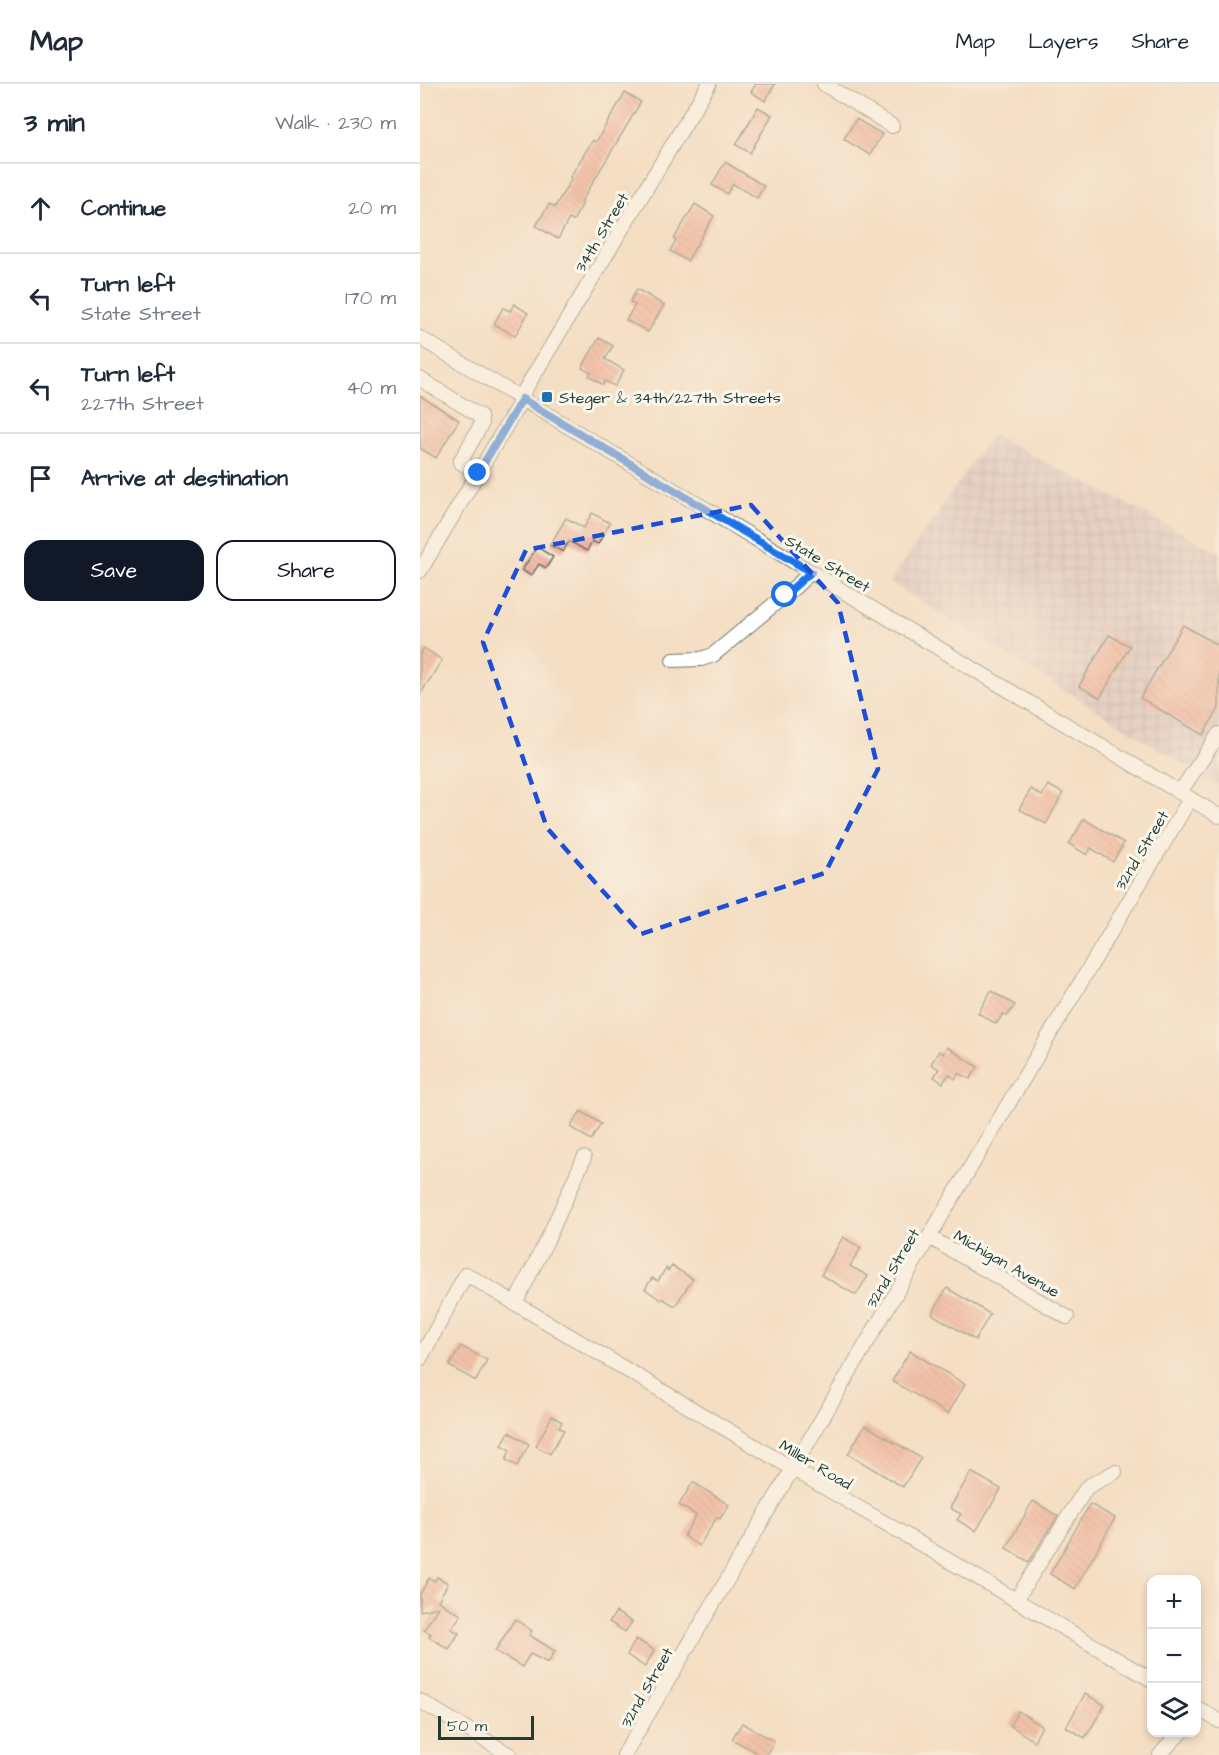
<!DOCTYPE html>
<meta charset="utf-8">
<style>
body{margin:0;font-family:"Architects Daughter",sans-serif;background:#f2f2f3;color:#1f2937}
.controls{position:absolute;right:18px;bottom:18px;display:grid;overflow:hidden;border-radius:12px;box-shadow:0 3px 9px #0003}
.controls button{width:54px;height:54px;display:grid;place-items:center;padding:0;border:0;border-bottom:2px solid #e0e1e3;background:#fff;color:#1f2937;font:30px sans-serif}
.scale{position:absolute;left:18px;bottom:15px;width:96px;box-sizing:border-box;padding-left:6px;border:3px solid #1f3d34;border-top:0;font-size:16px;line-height:21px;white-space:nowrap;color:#1f3d34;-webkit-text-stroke:4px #fbf7ec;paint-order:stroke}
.stop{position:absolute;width:18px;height:18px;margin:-14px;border:4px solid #1a73e8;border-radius:50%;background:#fff}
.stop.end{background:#1a73e8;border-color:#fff;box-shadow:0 2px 6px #0008}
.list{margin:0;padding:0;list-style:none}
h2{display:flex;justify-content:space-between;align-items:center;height:78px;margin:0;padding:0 24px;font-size:26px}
h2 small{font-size:20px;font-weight:400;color:#747a83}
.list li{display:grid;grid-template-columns:39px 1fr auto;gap:18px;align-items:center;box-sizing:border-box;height:90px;padding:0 24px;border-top:2px solid #e0e1e3}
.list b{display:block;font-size:22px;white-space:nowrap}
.list p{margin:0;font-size:20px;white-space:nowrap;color:#747a83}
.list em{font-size:20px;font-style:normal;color:#747a83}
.actions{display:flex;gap:12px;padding:18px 24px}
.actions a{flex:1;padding:14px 0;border:2px solid #111827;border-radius:18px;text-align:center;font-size:21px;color:#111827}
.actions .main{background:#111827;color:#fff}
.icon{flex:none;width:33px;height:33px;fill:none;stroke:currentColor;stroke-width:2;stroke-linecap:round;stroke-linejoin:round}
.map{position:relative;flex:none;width:799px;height:1671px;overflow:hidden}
header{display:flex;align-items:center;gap:36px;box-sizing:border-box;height:84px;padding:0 30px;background:#fff;border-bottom:2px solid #e0e1e3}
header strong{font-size:28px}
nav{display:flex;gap:33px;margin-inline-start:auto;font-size:21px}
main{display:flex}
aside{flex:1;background:#fff}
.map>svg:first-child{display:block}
.industrial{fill:url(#industrial-grid)}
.building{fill:url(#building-back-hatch)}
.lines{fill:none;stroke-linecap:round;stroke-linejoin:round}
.minor-casing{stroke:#6a7566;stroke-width:16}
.minor{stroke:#fff;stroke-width:14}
.route{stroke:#1a73e8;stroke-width:8}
.marked{fill:none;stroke:#1d4ed8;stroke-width:4.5;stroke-dasharray:12 8;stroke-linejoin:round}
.poi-dot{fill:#1f6fb2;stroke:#fbf7ec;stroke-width:2}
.labels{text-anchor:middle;stroke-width:6;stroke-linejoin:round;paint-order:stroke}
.street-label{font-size:16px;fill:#1f3d34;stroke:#fbf7ec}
.poi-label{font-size:16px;fill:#1f3d34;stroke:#fbf7ec;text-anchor:start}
</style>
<header>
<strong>Map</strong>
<nav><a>Map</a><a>Layers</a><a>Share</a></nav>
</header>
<main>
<aside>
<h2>3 min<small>Walk · 230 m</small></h2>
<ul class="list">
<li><svg class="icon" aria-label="ahead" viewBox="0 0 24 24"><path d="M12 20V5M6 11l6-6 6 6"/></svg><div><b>Continue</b></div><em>20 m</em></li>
<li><svg class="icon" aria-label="left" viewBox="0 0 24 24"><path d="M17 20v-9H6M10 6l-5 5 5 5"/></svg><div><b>Turn left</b><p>State Street</p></div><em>170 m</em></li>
<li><svg class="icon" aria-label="left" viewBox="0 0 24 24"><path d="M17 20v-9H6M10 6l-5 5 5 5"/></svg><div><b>Turn left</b><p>227th Street</p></div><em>40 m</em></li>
<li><svg class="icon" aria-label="arrive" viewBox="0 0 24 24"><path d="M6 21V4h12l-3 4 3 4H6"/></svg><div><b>Arrive at destination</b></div></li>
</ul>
<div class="actions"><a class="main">Save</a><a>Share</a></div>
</aside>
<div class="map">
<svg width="799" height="1671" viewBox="0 0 799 1671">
<defs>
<pattern id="industrial-grid" width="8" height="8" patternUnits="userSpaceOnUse" patternTransform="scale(1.5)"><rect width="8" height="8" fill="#d2bec4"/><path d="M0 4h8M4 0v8" fill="none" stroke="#aa9ca0"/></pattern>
<pattern id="building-back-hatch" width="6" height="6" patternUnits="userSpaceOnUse" patternTransform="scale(1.5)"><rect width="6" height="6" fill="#f09b86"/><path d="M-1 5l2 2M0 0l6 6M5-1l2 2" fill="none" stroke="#c2806e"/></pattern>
</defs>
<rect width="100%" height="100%" fill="#fbf7ec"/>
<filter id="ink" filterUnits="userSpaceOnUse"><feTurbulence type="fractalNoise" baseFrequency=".0167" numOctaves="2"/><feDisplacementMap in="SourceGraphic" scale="12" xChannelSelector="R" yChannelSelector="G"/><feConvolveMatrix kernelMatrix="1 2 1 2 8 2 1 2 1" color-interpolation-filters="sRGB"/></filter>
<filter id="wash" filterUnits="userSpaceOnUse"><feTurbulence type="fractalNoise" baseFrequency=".008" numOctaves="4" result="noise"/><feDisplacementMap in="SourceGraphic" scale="24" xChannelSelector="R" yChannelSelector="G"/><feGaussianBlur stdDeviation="1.35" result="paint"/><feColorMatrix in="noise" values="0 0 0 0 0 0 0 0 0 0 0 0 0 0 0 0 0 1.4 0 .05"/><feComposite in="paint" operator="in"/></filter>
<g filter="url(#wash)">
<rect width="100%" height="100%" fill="#f4dec3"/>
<!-- industrial -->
<path class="industrial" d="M 572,350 L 799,468 L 799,702 L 470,498 Z"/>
<g id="blocks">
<!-- building -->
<g class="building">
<path d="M 336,0 L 355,0 L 345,17 L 331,8 Z"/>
<path d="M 205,9 L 221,18 L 161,118 L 163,119 L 153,137 L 149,135 L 138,155 L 116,142 L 129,120 L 135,123 L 152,94 L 150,93 L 173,56 L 176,58 Z"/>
<path d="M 338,23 L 352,31 L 330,69 L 316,61 Z"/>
<path d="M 436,35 L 462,50 L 450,71 L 424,55 Z"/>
<path d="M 305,78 L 344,102 L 337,114 L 313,100 L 307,110 L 292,101 Z"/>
<path d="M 275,120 L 294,132 L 267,177 L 250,167 L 256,156 L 254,155 Z"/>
<path d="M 217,205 L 244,221 L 228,248 L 206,236 L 215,221 L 210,218 Z"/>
<path d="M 94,220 L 108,229 L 95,252 L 74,240 L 83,224 L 90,227 Z"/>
<path d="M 179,254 L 193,262 L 185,275 L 204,286 L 195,302 L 185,297 L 183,301 L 169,292 L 171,289 L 162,284 Z"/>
<path d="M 0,312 L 39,336 L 16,374 L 0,364 Z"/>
<path d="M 172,429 L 190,439 L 178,460 L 172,457 L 167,467 L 149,457 L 143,468 L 130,461 L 146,434 L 164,444 Z"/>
<path d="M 117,463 L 133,473 L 126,484 L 119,480 L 111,492 L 102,486 Z"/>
<path d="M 763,541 L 799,562 L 799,624 L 783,651 L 720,614 Z"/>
<path d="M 689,551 L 710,562 L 680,614 L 659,602 Z"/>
<path d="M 4,564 L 22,576 L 0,611 L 0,570 Z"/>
<path d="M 628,701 L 643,709 L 626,740 L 599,725 L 611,705 L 622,712 Z"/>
<path d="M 664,735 L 704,759 L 693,778 L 671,764 L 667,771 L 649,760 Z"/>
<path d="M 571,907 L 595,921 L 587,932 L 583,930 L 576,940 L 558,929 Z"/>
<path d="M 527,963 L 558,983 L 550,995 L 539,989 L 535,995 L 529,990 L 523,999 L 514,993 L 519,985 L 511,980 L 519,967 L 523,970 Z"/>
<path d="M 161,1027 L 181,1040 L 171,1056 L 150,1043 Z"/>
<path d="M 423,1153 L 441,1164 L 430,1182 L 448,1192 L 436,1211 L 401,1191 Z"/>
<path d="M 252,1182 L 273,1195 L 255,1222 L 242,1214 L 241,1216 L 225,1205 L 232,1194 L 238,1197 L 246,1184 L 248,1187 Z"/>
<path d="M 527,1204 L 570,1230 L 555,1256 L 512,1230 Z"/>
<path d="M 41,1262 L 67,1276 L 56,1297 L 29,1282 Z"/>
<path d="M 490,1267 L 545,1300 L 528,1330 L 472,1297 Z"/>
<path d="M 132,1332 L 142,1338 L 139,1343 L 144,1346 L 130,1370 L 116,1362 Z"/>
<path d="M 445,1341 L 501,1374 L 483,1403 L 428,1370 Z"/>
<path d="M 89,1348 L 109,1360 L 97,1382 L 86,1376 L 90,1366 L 82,1361 Z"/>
<path d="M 551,1388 L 581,1405 L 556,1447 L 537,1436 L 541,1430 L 530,1424 Z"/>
<path d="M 273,1398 L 309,1421 L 300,1435 L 297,1433 L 279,1462 L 264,1452 L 276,1431 L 259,1421 Z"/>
<path d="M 613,1417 L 638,1432 L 630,1445 L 629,1445 L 609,1478 L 586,1464 Z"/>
<path d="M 670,1420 L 695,1434 L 655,1505 L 630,1490 Z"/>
<path d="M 17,1493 L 28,1499 L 18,1517 L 41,1531 L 31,1545 L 39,1549 L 29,1565 L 9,1553 L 11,1550 L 4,1546 L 18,1523 L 0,1527 L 0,1510 L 9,1494 L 15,1497 Z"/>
<path d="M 196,1528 L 212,1538 L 205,1548 L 189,1538 Z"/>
<path d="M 95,1535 L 112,1547 L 109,1551 L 135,1567 L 128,1579 L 110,1570 L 102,1583 L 75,1567 Z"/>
<path d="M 216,1555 L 234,1566 L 225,1583 L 207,1571 Z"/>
<path d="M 665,1610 L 685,1621 L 665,1654 L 646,1643 Z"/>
<path d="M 598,1627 L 622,1642 L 614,1657 L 590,1641 Z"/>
<path d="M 322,1639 L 354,1657 L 346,1671 L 333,1671 L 335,1668 L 312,1655 Z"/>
</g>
</g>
</g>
<g filter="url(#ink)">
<use href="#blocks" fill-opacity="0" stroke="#6a7566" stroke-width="1.5"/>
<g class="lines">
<!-- minor casing -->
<g class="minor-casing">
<g id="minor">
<path d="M 404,0 L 472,42"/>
<path d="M 0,254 L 799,732"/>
<path d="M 0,295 L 60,332 L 61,341 L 40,378 L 58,389"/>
<path d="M 100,314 L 289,0"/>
<path d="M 0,487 L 102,315"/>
<path d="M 253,576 L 281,575 L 293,571 L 375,503 L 391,488"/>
<path d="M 760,708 L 799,650"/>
<path d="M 509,1153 L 647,1233"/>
<path d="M 95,1220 L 129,1152 L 164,1074"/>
<path d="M 0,1275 L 46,1190 L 373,1385 L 732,1596"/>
<path d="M 596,1516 L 667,1403 L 695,1388"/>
<path d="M 0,1617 L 90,1671"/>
<path d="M 776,1623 L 799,1637"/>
<path d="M 204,1671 L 509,1153 L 770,715"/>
<path d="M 740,1671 L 752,1657 L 762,1648"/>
</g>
</g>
<!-- minor -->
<use href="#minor" class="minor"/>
</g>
</g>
<g class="lines" filter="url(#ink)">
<!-- route -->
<path class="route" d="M 58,389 L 102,315 L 391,488 L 365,511"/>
</g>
<!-- marked area -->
<path d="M0 0H799V1671H0ZM 331,421 L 418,519 L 458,685 L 405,789 L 221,850 L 127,744 L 63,558 L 106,466 Z" fill="#f4dec3" fill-opacity=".55" fill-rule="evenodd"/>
<path class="marked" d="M 331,421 L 418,519 L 458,685 L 405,789 L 221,850 L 127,744 L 63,558 L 106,466 Z"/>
<!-- markers -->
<rect class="poi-dot" x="121" y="307" width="12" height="12" rx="3"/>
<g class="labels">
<!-- street labels -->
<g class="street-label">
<text transform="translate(181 148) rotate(-59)" y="6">34th Street</text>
<text transform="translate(408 479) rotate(31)" y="6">State Street</text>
<text transform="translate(721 766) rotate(-59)" y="6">32nd Street</text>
<text transform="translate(587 1179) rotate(30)" y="6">Michigan Avenue</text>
<text transform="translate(472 1184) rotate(-59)" y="6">32nd Street</text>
<text transform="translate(396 1380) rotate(31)" y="6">Miller Road</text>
<text transform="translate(226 1603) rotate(-60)" y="6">32nd Street</text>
</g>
<!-- poi labels -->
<g class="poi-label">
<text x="139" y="319">Steger &amp; 34th/227th Streets</text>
</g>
</g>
</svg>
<div class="controls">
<button>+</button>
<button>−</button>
<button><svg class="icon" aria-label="layers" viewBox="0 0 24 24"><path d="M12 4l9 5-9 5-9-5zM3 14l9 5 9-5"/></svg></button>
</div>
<div class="scale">50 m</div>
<div class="stop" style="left:365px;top:511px"></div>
<div class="stop end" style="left:58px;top:389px"></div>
</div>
</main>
